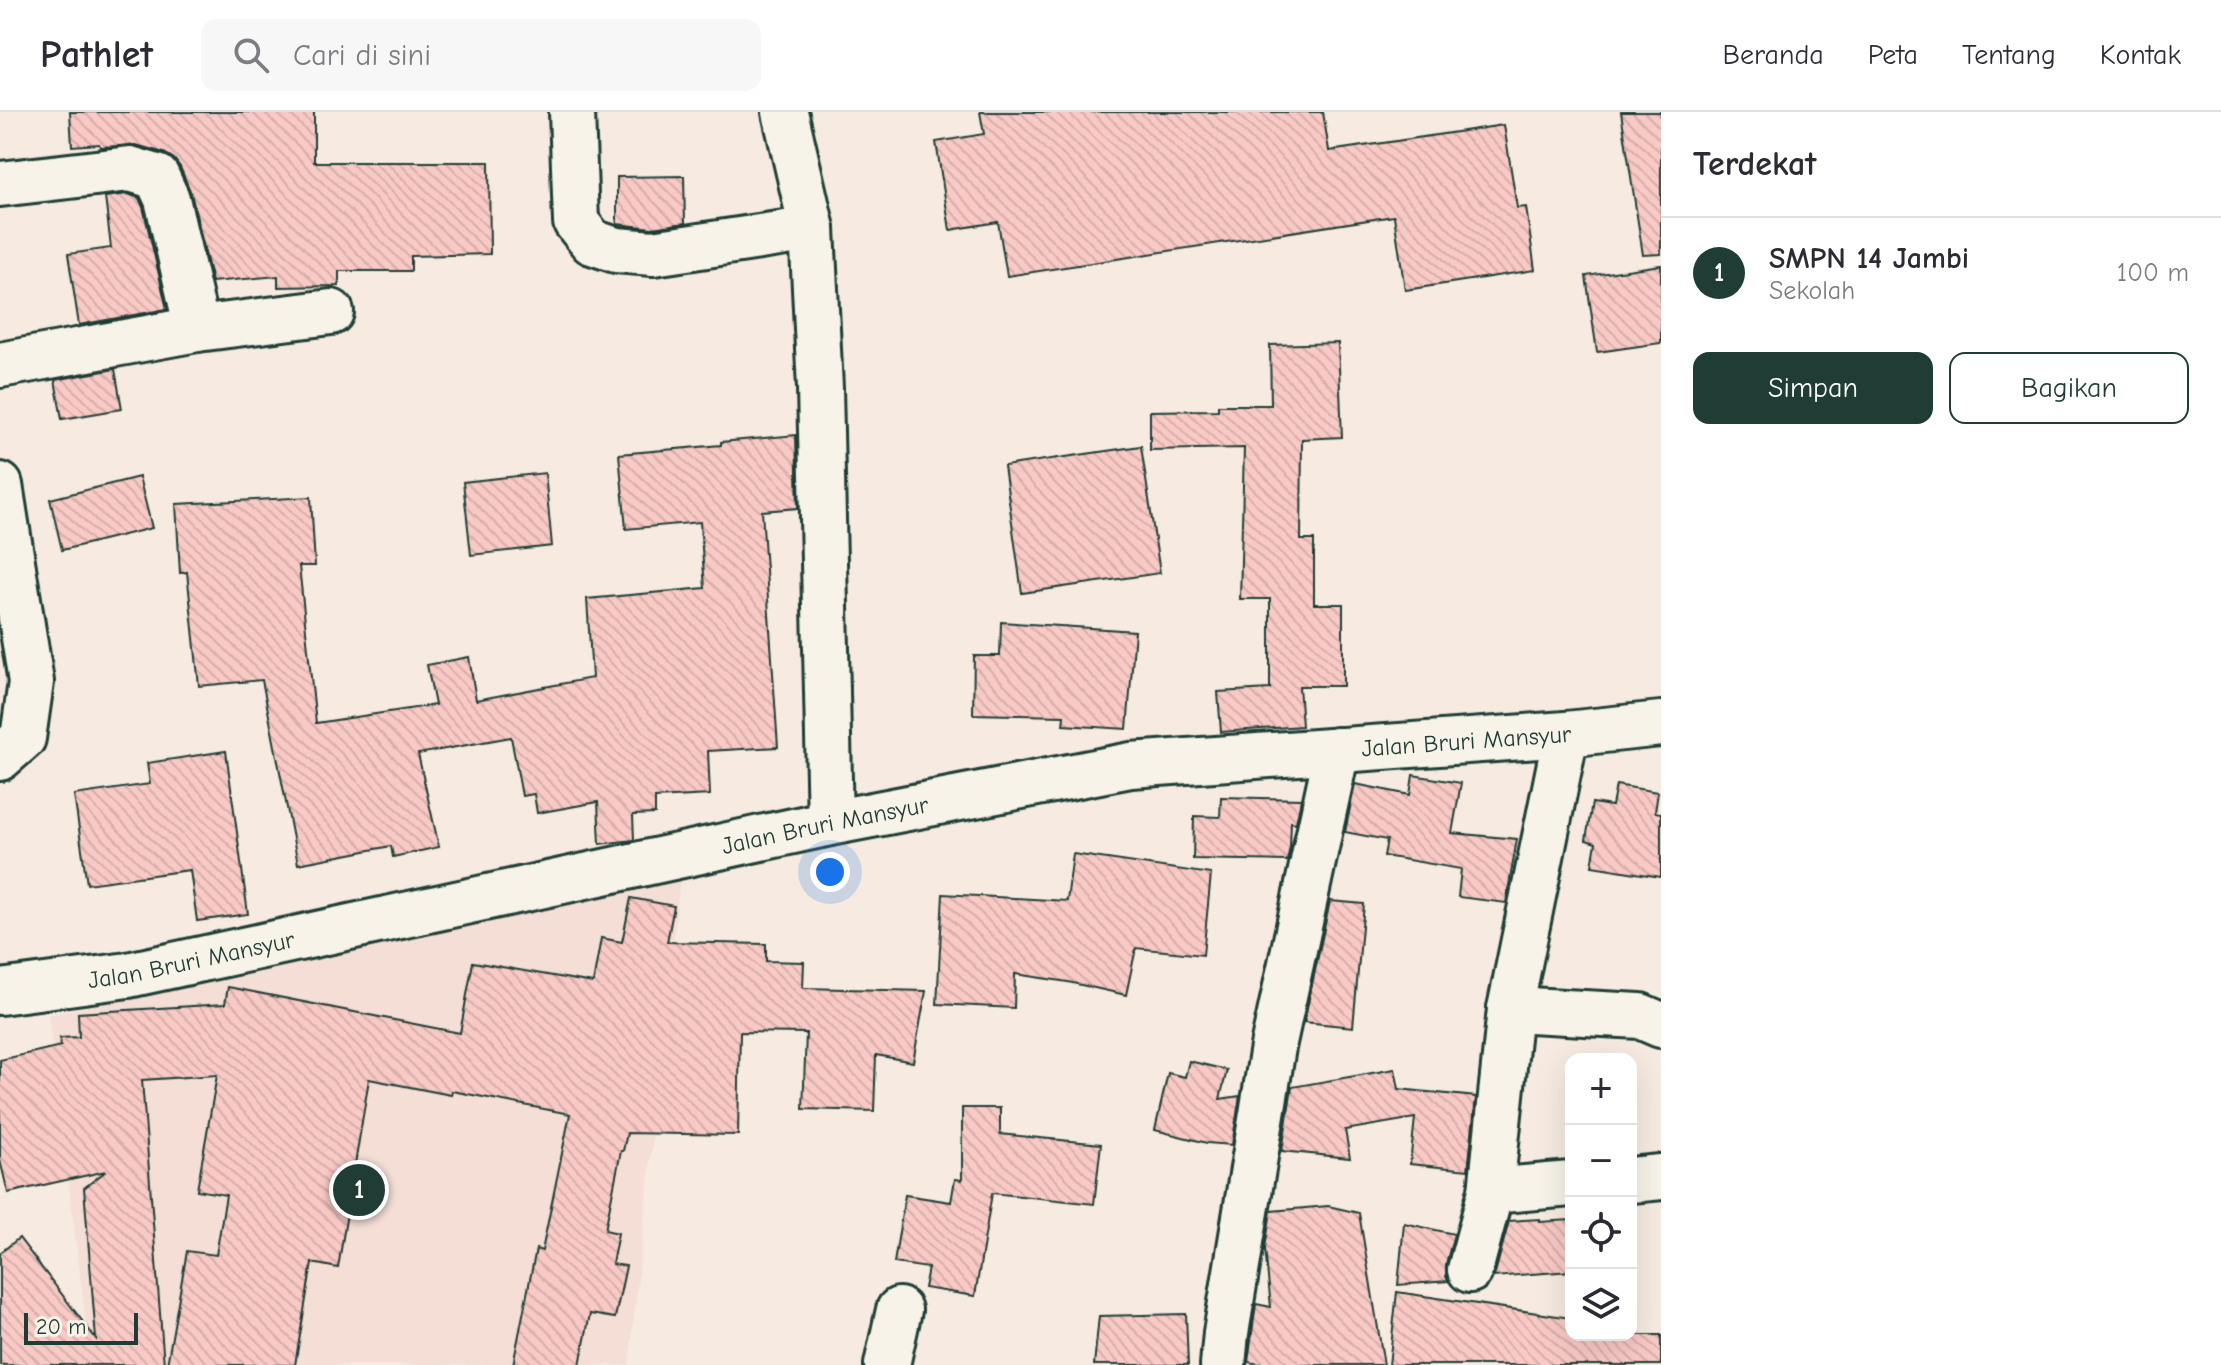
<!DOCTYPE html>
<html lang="id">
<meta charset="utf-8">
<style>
body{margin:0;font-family:"Comic Neue",sans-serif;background:#f7f7f7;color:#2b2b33}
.controls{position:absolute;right:24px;bottom:24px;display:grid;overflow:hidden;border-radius:16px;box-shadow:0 8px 32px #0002}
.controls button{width:72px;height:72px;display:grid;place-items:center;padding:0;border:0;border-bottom:2px solid #e1e1e2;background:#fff;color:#2b2b33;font:40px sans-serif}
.scale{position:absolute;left:24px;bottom:20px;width:114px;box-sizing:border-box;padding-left:8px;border:4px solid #1f3d34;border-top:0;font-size:22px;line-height:28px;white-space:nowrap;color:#1f3d34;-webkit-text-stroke:6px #f7f3e8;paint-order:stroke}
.you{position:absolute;left:830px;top:760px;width:28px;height:28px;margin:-20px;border:6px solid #fff;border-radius:50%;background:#1a73e8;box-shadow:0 0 0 12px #1a73e833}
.badge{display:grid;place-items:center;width:52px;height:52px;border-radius:50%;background:#1f3d34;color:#fff;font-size:26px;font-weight:700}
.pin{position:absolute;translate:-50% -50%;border:4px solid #fff;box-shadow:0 2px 8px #0006}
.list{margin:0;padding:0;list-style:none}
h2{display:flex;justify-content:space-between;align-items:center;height:104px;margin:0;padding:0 32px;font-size:34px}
h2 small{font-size:26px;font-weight:400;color:#7c7c81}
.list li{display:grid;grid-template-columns:52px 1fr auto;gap:24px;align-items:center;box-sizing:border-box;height:112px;padding:0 32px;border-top:2px solid #e1e1e2}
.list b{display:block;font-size:30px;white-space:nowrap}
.list p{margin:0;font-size:26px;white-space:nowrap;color:#7c7c81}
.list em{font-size:26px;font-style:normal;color:#7c7c81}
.actions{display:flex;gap:16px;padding:24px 32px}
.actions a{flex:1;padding:18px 0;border:2px solid #1f3d34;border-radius:16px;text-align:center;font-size:28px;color:#1f3d34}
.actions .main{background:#1f3d34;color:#fff}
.icon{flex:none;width:44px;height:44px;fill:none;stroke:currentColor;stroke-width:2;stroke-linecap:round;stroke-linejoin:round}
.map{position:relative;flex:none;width:1661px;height:1253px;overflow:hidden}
header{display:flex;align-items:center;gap:48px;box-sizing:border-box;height:112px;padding:0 40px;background:#fff;border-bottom:2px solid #e1e1e2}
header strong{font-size:38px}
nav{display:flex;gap:44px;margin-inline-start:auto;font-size:28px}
.search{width:560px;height:72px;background:#f7f7f7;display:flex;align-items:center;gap:20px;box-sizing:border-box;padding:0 28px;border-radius:16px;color:#7c7c81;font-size:30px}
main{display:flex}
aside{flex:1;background:#fff}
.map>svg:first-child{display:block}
.built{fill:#f4ded6}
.building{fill:url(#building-back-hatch);stroke:#1f3d34;stroke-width:2}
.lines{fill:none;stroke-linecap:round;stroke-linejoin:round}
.minor-casing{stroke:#1f3d34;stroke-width:50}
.minor{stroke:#f7f3e8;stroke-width:44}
.labels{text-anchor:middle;stroke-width:6;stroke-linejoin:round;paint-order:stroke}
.street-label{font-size:24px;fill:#1f3d34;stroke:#f7f3e8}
</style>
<header>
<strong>Pathlet</strong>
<div class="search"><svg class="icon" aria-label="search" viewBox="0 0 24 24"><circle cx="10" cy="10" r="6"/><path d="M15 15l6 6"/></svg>Cari di sini</div>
<nav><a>Beranda</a><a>Peta</a><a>Tentang</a><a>Kontak</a></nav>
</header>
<main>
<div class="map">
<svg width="1661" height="1253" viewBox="0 0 1661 1253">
<defs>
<pattern id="building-back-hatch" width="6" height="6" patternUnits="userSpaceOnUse" patternTransform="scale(2)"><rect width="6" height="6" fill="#f9c9c5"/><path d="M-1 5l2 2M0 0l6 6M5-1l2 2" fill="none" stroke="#d5aeaa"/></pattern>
</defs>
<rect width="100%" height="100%" fill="#f7ebe1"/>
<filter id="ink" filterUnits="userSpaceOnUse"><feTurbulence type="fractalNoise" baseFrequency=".0125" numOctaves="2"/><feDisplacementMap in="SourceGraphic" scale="16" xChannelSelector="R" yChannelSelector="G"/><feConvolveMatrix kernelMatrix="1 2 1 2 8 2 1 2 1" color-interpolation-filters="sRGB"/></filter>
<g filter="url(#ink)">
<!-- built -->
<path class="built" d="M 680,766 L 629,1253 L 91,1253 L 48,903 Z"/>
<!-- building -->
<g class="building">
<path d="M 70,0 L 314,0 L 314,50 L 489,50 L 490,142 L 411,144 L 411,159 L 339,159 L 339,174 L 278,175 L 278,164 L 212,170 L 191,81 L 180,55 L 174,47 L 164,41 L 136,33 L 100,35 L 99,32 L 72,34 Z"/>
<path d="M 980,0 L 1323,0 L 1329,39 L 1504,13 L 1517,96 L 1526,95 L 1535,158 L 1405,178 L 1394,104 L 1007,164 L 998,110 L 950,118 L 936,30 L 984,22 Z"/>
<path d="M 1621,0 L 1661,0 L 1661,142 L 1643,143 Z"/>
<path d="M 684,64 L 685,111 L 652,116 L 617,112 L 617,65 Z"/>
<path d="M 128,82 L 139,86 L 143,95 L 167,197 L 79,213 L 68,142 L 111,136 L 105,85 Z"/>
<path d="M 1661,153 L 1661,231 L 1597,240 L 1586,164 Z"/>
<path d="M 1338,231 L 1342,325 L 1302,327 L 1301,428 L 1314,428 L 1314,492 L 1343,492 L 1343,574 L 1299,574 L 1302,614 L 1221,620 L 1218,580 L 1270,577 L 1270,487 L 1240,487 L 1244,336 L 1150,338 L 1150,299 L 1218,298 L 1218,293 L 1271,293 L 1270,233 Z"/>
<path d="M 115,257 L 122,297 L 62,307 L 55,268 Z"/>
<path d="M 796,323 L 798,396 L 762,399 L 778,635 L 708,639 L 710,683 L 655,686 L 655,702 L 633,703 L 634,728 L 600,732 L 598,690 L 537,701 L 534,682 L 522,684 L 511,625 L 418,642 L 439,735 L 393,745 L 391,734 L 298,752 L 262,568 L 199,574 L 187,460 L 180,461 L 176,392 L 311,385 L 315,454 L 299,454 L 316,611 L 435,593 L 427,553 L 469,545 L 476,588 L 592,566 L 587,487 L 705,476 L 700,410 L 626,417 L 619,342 L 721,333 L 721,330 Z"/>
<path d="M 1141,334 L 1160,461 L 1022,481 L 1004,354 Z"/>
<path d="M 545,361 L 552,434 L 471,443 L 463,370 Z"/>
<path d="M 139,365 L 152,416 L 62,438 L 50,387 Z"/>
<path d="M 1001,510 L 1135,519 L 1127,617 L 1063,613 L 1064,604 L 973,602 L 974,544 L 1000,544 Z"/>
<path d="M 226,639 L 248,802 L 197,809 L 190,758 L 87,772 L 74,683 L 150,672 L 147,651 Z"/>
<path d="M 1413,663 L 1461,671 L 1452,721 L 1517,727 L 1506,791 L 1458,785 L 1461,757 L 1384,744 L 1387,728 L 1345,720 L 1355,672 L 1410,683 Z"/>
<path d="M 1616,673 L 1658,680 L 1655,700 L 1661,701 L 1661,765 L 1592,754 L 1596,731 L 1586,728 L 1592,691 L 1612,694 Z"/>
<path d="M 1221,685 L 1301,687 L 1296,711 L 1291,710 L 1290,735 L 1287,749 L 1193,747 L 1194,704 L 1220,705 Z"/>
<path d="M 1073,742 L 1211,762 L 1203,843 L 1136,836 L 1126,883 L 1068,870 L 1015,862 L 1014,896 L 937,892 L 943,782 L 1067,789 Z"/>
<path d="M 631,786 L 674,794 L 667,830 L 766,832 L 766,849 L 804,850 L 803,876 L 926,879 L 913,950 L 876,943 L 874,999 L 803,997 L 806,921 L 740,920 L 738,1023 L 627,1021 L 623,1039 L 621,1039 L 605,1118 L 618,1121 L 612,1152 L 626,1154 L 615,1206 L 590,1202 L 580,1253 L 513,1253 L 536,1137 L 542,1139 L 570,1002 L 452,979 L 451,983 L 369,967 L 338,1156 L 312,1151 L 295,1253 L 167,1253 L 187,1139 L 216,1143 L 226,1083 L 197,1078 L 217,963 L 142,968 L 164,1253 L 0,1253 L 0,1141 L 19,1126 L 96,1227 L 84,1076 L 106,1059 L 8,1081 L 0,1048 L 0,948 L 61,934 L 60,926 L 79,925 L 78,901 L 225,892 L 228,875 L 460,921 L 473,850 L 593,871 L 601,826 L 622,830 Z"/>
<path d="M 1330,789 L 1364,792 L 1353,915 L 1304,910 Z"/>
<path d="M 1189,949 L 1227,958 L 1220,987 L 1240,984 L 1232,1033 L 1207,1031 L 1155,1018 L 1168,961 L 1185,965 Z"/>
<path d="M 1395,957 L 1399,977 L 1476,985 L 1468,1058 L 1410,1052 L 1415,1006 L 1345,1018 L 1350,1046 L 1282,1039 L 1292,975 Z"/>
<path d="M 962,996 L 1000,996 L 1000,1022 L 1101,1032 L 1094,1092 L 992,1081 L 975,1184 L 924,1176 L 928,1156 L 894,1151 L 905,1083 L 951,1090 L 955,1067 L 962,1068 Z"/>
<path d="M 1328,1094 L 1359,1101 L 1384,1253 L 1265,1253 L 1248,1250 L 1256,1192 L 1271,1195 L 1265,1136 L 1271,1099 Z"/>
<path d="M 1540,1107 L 1540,1110 L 1571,1108 L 1571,1159 L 1494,1165 L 1509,1109 Z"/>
<path d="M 1404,1111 L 1454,1122 L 1446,1152 L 1446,1164 L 1448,1169 L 1398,1173 Z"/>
<path d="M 1397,1180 L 1571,1206 L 1571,1223 L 1661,1223 L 1661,1253 L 1389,1253 Z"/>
<path d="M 1186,1202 L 1188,1253 L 1094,1253 L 1099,1204 Z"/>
</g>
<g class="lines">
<!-- minor casing -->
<g class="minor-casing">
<g id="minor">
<path d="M 572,0 L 576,110 L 592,130 L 616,138 L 653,141 L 812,117"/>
<path d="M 785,0 L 812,117 L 820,276 L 830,711"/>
<path d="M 0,72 L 130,57 L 157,65 L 167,87 L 197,217"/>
<path d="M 0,253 L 197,217 L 331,200"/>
<path d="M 0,373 L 31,570 L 23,626 L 0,646"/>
<path id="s1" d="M 0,880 L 128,863 L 830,711 L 1131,653 L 1566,622 L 1661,612"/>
<path d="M 1510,897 L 1640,904 L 1661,913"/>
<path d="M 1631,1068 L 1661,1065"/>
<path d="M 1491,1079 L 1571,1072"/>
<path d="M 1470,1158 L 1491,1079 L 1510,897 L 1566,622"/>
<path d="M 887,1253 L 899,1198"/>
<path d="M 1223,1253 L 1226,1221 L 1273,935 L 1337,638"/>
</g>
</g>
<!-- minor -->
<use href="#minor" class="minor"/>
</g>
</g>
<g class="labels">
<!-- street labels -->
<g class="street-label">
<text dy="8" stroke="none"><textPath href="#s1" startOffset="1490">Jalan Bruri Mansyur</textPath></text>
<text dy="8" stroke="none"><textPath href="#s1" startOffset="842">Jalan Bruri Mansyur</textPath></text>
<text dy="8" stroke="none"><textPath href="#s1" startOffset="194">Jalan Bruri Mansyur</textPath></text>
</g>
</g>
</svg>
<div class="controls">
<button>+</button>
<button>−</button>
<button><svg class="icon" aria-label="locate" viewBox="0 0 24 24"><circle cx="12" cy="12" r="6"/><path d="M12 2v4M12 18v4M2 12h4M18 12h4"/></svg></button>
<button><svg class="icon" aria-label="layers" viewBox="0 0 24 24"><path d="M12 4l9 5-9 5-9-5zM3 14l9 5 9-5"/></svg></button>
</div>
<div class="scale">20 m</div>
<div class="you"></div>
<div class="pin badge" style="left:359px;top:1078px">1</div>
</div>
<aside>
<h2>Terdekat<small></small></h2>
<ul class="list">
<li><span class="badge">1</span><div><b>SMPN 14 Jambi</b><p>Sekolah</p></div><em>100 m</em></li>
</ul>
<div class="actions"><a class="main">Simpan</a><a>Bagikan</a></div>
</aside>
</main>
